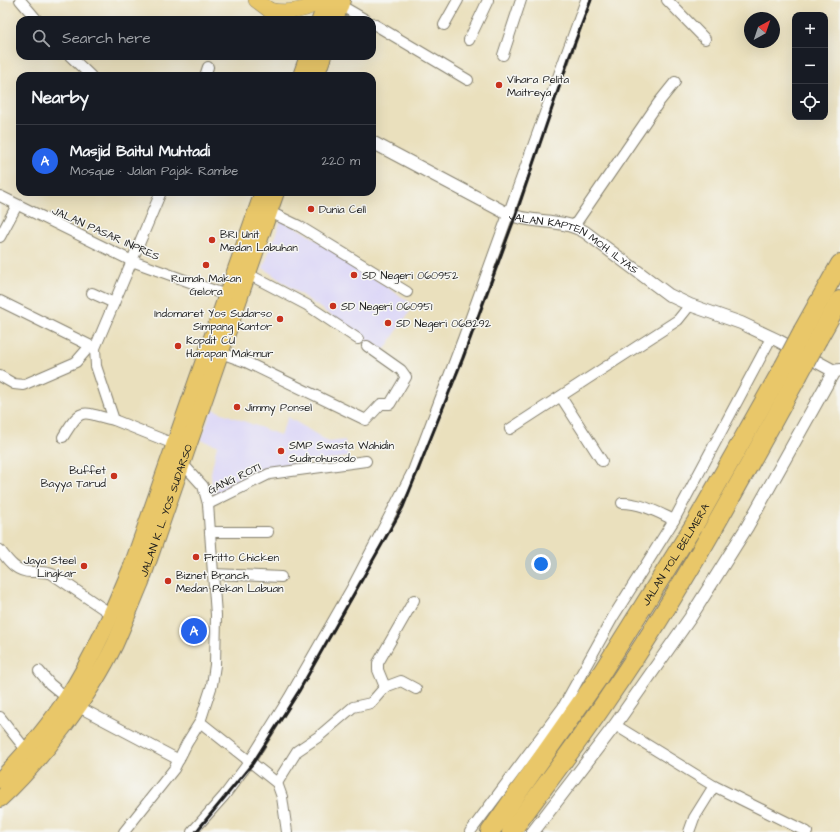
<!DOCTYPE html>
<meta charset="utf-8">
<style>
body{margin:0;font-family:"Architects Daughter",sans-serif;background:#20242c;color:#f1f3f6}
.controls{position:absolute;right:12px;top:12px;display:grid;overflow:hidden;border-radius:8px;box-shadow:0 4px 16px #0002}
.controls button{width:36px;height:36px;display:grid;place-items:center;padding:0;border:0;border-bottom:1px solid #363941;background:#171b24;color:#f1f3f6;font:20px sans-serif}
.compass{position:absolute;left:744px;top:12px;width:36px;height:36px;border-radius:50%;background:#171b24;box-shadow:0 4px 16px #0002;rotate:40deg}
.you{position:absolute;left:541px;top:564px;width:14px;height:14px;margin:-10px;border:3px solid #fff;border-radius:50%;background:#1a73e8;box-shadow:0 0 0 6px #1a73e833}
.badge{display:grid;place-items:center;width:26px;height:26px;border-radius:50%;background:#2563eb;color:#fff;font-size:13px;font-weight:700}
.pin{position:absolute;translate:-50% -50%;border:2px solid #fff;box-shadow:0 1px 4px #0006}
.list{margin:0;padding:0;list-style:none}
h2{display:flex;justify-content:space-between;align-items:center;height:52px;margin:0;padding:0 16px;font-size:17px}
h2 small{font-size:13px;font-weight:400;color:#9ea1a6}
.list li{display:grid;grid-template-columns:26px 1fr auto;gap:12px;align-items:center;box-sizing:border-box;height:72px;padding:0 16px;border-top:1px solid #363941}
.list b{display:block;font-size:15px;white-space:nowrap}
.list p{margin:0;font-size:13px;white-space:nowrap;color:#9ea1a6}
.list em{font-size:13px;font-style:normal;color:#9ea1a6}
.icon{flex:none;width:22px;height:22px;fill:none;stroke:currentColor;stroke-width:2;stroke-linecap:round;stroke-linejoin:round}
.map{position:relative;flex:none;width:840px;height:832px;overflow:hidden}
.search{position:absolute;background:#171b24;box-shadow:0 4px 16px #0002;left:16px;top:16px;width:360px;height:44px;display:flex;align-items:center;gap:10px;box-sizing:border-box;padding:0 14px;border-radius:12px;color:#9ea1a6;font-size:15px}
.panel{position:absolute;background:#171b24;box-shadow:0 4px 16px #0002;left:16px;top:72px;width:360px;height:124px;border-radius:12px}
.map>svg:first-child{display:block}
.built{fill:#dbd6f7}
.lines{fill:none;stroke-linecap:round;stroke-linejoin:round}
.minor-casing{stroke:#837e6c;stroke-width:12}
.tertiary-casing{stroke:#837e6c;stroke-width:14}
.primary-casing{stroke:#837e6c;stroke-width:16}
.trunk-casing{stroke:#837e6c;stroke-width:18}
.motorway-casing{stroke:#837e6c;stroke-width:20}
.minor{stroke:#fff;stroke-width:10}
.tertiary{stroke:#fff;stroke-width:12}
.primary{stroke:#e9c769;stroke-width:15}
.trunk{stroke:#e9c769;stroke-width:16}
.motorway{stroke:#e9c769;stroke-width:18}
.rail{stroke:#1c1c1c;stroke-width:3}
.motorway-bridge-casing{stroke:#837e6c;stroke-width:20;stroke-linecap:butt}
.motorway-bridge{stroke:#e9c769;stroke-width:18}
.poi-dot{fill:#c8321e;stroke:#f6f6f2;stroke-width:1.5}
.labels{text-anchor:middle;stroke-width:3;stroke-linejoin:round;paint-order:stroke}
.poi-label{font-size:11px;fill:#1c1c1c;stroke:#f6f6f2;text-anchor:start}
.street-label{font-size:11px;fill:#1c1c1c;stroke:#f6f6f2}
</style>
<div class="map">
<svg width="840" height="832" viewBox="0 0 840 832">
<rect width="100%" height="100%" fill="#f6f6f2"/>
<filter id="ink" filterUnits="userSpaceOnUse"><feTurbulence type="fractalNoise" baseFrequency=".025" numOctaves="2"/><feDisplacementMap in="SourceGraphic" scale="8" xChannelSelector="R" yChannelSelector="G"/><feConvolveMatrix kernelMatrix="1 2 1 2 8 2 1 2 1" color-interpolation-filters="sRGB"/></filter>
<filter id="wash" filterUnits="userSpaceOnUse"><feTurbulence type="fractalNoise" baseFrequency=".012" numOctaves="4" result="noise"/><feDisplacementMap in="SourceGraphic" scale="16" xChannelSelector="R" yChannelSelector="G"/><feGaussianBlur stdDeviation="0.9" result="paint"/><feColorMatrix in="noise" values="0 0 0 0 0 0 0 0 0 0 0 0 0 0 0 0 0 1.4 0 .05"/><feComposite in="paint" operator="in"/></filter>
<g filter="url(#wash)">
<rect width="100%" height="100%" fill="#eae0bd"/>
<!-- built -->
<g class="built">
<path d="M 281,220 L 303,231 L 411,303 L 412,308 L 383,352 L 263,268 Z"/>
<path d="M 212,409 L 280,435 L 288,417 L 329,442 L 345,440 L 348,457 L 281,466 L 213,497 L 211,473 L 217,445 L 201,440 Z"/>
</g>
</g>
<g filter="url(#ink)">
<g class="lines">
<!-- minor casing -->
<g class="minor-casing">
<g id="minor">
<path d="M 20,0 L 37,20"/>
<path d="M 667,0 L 705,39"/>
<path d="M 340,5 L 366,20"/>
<path d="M 372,23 L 468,80"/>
<path d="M 444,25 L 458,0"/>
<path d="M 469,40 L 488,0"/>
<path d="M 503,55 L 521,0"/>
<path d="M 70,56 L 91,76"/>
<path d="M 205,76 L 208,67"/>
<path d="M 161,192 L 95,348 L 96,366 L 114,420 L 174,444"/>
<path d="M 0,196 L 132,261 L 226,295"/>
<path d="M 270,212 L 299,226 L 407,292"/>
<path d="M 574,226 L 659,102 L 675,82"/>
<path d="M 0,237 L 17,205"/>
<path d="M 248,274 L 307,305 L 358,339"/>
<path d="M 92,293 L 114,303"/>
<path d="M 0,301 L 95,348"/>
<path d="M 221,353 L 246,362 L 366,420 L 381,404 L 390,404 L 406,377 L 401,370 L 367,346"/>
<path d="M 0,376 L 14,384 L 23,385 L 76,362 L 90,346"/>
<path d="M 561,397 L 602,461"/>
<path d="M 510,429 L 678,320 L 690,305"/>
<path d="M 63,437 C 82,406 80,412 114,420"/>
<path d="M 183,464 L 203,486 L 208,504 L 210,532 L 216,615 L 215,665 L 212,685 L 200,722 L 277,783 L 282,797 L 287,832"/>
<path d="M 622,503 C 641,503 657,512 674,520"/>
<path d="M 208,504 L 269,474 L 366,461"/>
<path d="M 210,532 L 268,532"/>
<path d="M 0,550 C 9,562 17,573 33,572 C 41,572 45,571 52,574 L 111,614"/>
<path d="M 213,574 L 281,577"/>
<path d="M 39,671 L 50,684 L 67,698"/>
<path d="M 385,687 L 401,681 L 416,689"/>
<path d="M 77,706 L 179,760"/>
<path d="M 0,717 L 27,751"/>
<path d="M 615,725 L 714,786 L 807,832"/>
<path d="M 277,783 L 297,751 L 318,737 L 353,707 L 371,703 L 385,687 L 378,670 L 378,663 L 414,600"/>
<path d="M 124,832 L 174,769 L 187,743 L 200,722"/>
<path d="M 192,832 L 224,796 L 250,761 L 289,698 L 352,588 L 413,471 L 463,339 L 586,0"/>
<path d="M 470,832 L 563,707 L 613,617 L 674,520 L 771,338"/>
<path d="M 689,832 L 694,818 L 714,786"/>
</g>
</g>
<!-- tertiary casing -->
<g class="tertiary-casing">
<g id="tertiary">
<path id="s1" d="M 372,142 L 508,214 C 533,224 561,218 585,232 L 669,295 L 690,305 L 741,323 L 777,340 L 834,371 L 840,370"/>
<path d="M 533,832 L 615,725 L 690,618 L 747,527 L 834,371"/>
</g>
</g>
<!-- primary casing -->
<g class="primary-casing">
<g id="primary">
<path d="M 256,0 L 276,15"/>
<path d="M 269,10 C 288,14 306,11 322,0"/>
</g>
</g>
<!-- trunk casing -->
<g class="trunk-casing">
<g id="trunk">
<path d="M 320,20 L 327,0"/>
<path d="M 335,20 L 342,0"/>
<path d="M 301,76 L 308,56"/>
<path d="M 316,76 L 323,56"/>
<path d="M 0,780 C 24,755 48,727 67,698 C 94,656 113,611 132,566 L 263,192"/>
<path id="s2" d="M 0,799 C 42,760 90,696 115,644 C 124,624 132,603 141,582 L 276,192"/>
</g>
</g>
<!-- motorway casing -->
<g class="motorway-casing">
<g id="motorway">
<path d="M 803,330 L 840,264"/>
<path d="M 818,339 L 840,300"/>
<path id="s3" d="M 490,832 L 597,680 L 696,522 L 784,366"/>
<path d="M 511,832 C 544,786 579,742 610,695 C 680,593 739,484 798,376"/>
</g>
</g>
<!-- minor -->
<use href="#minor" class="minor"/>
<!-- tertiary -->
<use href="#tertiary" class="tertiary"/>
<!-- primary -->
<use href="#primary" class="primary"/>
<!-- trunk -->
<use href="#trunk" class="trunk"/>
<!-- motorway -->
<use href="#motorway" class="motorway"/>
<!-- rail -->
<path class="rail" d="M 196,832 L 253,763 L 299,691 L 403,507 L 463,358 L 515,217 L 569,58 L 591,0"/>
<!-- motorway-bridge casing -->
<g class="motorway-bridge-casing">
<g id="motorway-bridge">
<path d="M 784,366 L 803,330"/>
<path d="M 798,376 L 818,339"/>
</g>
</g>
<!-- motorway-bridge -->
<use href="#motorway-bridge" class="motorway-bridge"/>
</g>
</g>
<!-- markers -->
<g class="poi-dot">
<circle cx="499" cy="85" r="4"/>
<circle cx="311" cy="209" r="4"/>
<circle cx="212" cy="240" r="4"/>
<circle cx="206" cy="265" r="4"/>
<circle cx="354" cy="275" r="4"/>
<circle cx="333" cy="306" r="4"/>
<circle cx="280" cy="319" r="4"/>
<circle cx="388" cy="323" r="4"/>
<circle cx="178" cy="346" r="4"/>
<circle cx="237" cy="407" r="4"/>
<circle cx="281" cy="451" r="4"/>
<circle cx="114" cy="476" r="4"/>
<circle cx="196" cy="557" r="4"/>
<circle cx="84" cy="566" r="4"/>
<circle cx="168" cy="581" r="4"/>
</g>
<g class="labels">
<!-- poi labels -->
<g class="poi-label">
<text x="507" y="83">Vihara Pelita<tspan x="507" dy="13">Maitreya</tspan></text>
<text x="319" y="213">Dunia Cell</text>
<text x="220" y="238">BRI Unit<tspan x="220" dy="13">Medan Labuhan</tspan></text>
<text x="362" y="279">SD Negeri 060952</text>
<text x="206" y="282" text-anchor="middle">Rumah Makan<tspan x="206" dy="13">Gelora</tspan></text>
<text x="341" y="310">SD Negeri 060951</text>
<text x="272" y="317" text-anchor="end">Indomaret Yos Sudarso<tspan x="272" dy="13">Simpang Kantor</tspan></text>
<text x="396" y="327">SD Negeri 068292</text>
<text x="186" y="344">Kopdit CU<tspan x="186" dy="13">Harapan Makmur</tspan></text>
<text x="245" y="411">Jimmy Ponsel</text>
<text x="289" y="449">SMP Swasta Wahidin<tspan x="289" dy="13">Sudirohusodo</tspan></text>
<text x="106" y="474" text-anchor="end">Buffet<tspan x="106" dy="13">Bayya Tarud</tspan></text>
<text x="204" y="561">Fritto Chicken</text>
<text x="76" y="564" text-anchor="end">Jaya Steel<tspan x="76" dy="13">Lingkar</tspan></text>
<text x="176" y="579">Biznet Branch<tspan x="176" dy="13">Medan Pekan Labuan</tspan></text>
</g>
<!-- street labels -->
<g class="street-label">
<text transform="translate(106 233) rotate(24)" y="4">JALAN PASAR INPRES</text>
<text dy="4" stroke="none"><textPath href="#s1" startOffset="227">JALAN KAPTEN MOH. ILYAS</textPath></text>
<text transform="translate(234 478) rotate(-26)" y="4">GANG ROTI</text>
<text dy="4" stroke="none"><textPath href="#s2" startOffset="337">JALAN K. L. YOS SUDARSO</textPath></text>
<text dy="4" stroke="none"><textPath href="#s3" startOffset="334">JALAN TOL BELMERA</textPath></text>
</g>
</g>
</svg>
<div class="controls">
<button>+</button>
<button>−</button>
<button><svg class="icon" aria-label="locate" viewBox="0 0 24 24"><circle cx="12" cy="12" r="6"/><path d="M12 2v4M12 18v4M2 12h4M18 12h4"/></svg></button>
</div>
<svg class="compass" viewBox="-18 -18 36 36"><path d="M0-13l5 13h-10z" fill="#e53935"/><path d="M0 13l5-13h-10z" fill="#9ea1a6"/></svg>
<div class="you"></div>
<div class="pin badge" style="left:194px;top:631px">A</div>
<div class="search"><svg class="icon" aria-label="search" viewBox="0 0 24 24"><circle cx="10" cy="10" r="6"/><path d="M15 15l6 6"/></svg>Search here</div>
<section class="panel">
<h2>Nearby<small></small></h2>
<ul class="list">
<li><span class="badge">A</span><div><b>Masjid Baitul Muhtadi</b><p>Mosque · Jalan Pajak Rambe</p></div><em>220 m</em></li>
</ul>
</section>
</div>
